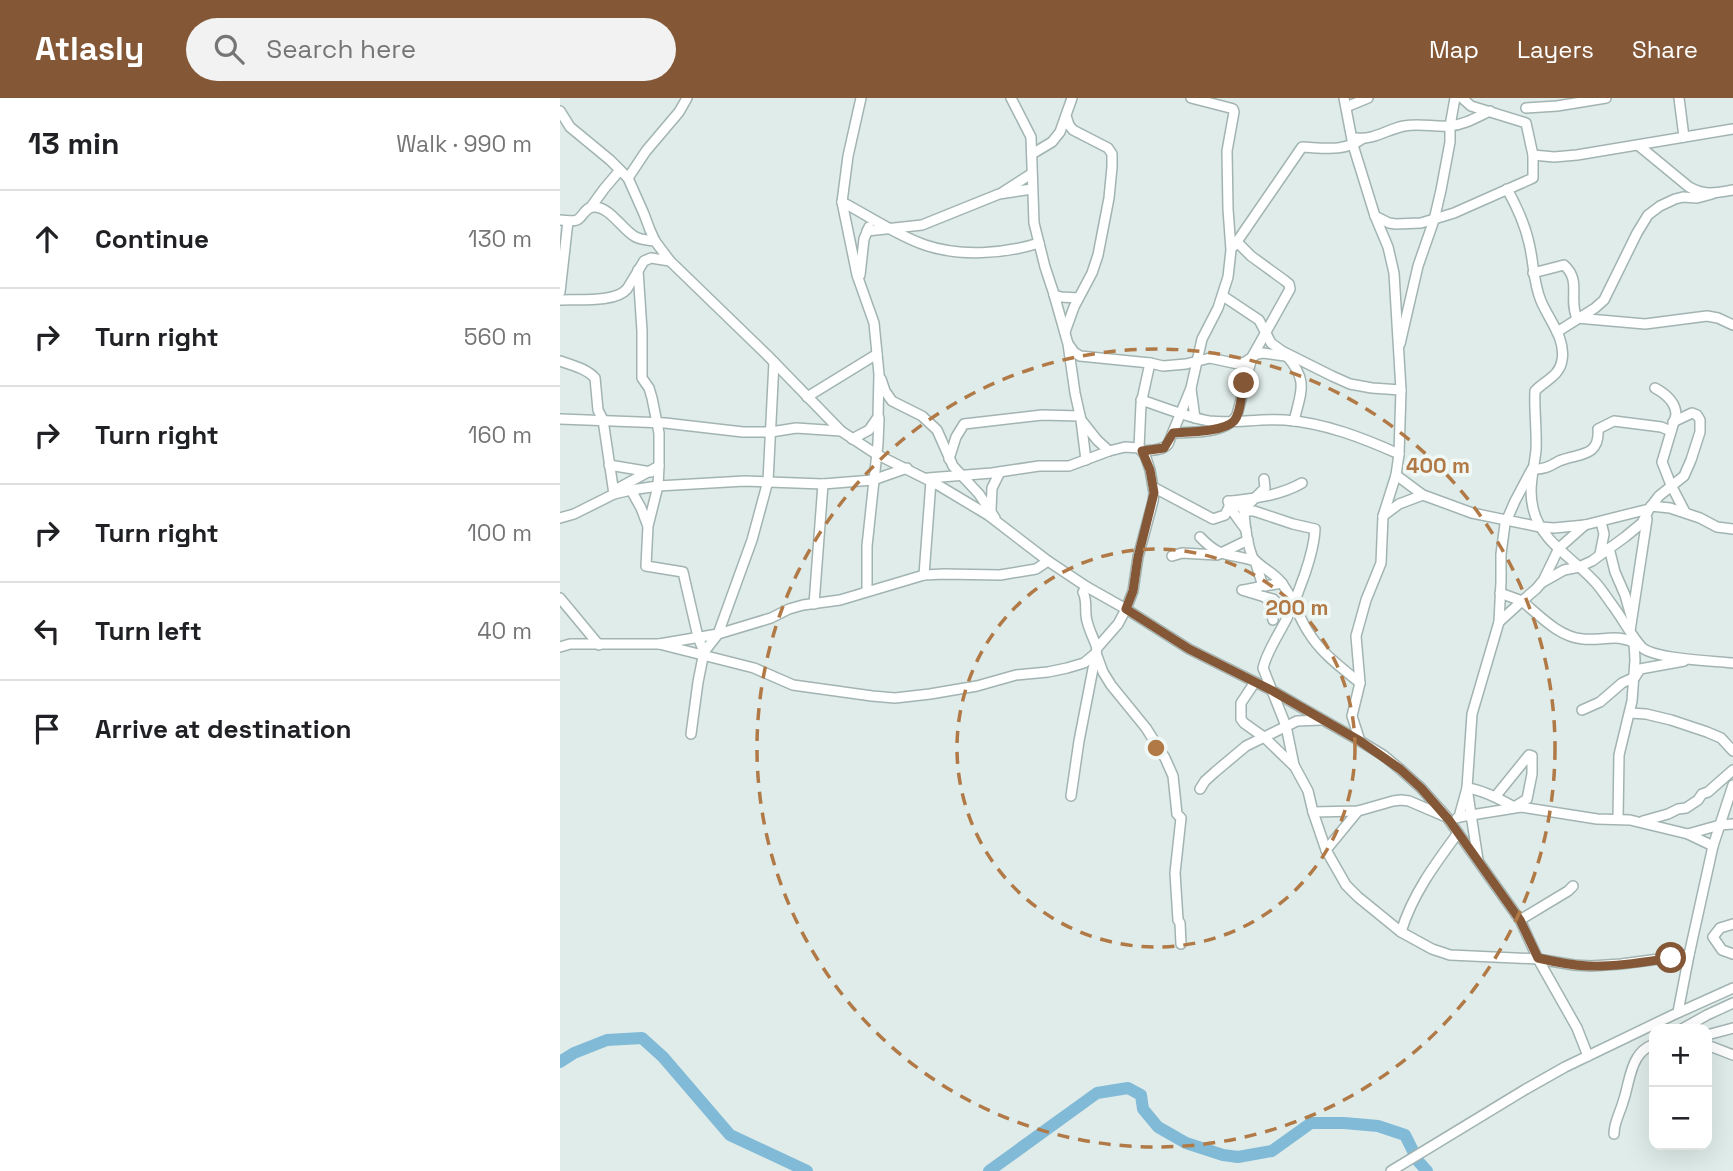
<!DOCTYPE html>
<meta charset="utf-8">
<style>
body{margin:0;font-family:"Space Grotesk",sans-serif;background:#f2f2f2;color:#202124}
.controls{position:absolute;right:21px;bottom:21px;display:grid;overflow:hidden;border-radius:14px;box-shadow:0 7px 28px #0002}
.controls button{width:63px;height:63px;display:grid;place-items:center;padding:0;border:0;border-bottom:2px solid #e0e0e0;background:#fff;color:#202124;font:35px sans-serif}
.stop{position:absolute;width:21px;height:21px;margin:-16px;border:5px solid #845736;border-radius:50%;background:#fff}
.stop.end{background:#845736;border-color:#fff;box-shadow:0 2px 7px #0008}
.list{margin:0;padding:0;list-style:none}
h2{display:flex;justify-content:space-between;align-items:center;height:91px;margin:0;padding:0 28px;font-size:30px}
h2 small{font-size:23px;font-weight:400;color:#757577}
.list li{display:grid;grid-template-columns:46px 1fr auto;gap:21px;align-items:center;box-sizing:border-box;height:98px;padding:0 28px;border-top:2px solid #e0e0e0}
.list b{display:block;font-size:26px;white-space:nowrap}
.list em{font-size:23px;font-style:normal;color:#757577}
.icon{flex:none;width:38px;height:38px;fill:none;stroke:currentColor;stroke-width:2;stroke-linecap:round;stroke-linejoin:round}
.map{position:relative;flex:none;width:1173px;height:1073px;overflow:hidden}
header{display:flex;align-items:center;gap:42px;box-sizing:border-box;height:98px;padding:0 35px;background:#845736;color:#fff}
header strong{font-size:33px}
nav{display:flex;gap:38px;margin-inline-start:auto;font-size:24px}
.search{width:490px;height:63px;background:#f2f2f2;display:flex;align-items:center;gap:18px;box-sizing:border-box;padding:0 24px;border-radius:38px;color:#757577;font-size:26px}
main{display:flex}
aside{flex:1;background:#fff}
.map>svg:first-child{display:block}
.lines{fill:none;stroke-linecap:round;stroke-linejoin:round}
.river{stroke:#81bad7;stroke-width:12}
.minor-casing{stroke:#a2b4b2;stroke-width:12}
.minor{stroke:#fff;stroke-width:9}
.route{stroke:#845736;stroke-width:9}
.ring{fill:none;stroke:#b17946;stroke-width:3.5;stroke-dasharray:12 9}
.centre{fill:#b17946;stroke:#f0f8f6;stroke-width:3.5}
.ring-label{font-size:21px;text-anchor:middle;font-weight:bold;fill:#b17946;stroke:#f0f8f6;stroke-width:7;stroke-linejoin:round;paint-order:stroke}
</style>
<header>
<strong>Atlasly</strong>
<div class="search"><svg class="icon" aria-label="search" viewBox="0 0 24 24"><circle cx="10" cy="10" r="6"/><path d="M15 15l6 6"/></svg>Search here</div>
<nav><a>Map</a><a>Layers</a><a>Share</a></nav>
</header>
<main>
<aside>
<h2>13 min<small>Walk · 990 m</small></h2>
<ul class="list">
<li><svg class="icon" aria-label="ahead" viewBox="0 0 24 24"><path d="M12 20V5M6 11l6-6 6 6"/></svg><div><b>Continue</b></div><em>130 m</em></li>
<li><svg class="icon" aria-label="right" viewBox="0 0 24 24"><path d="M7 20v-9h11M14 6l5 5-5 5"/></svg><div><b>Turn right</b></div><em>560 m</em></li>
<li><svg class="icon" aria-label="right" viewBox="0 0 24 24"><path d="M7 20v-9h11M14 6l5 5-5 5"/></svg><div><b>Turn right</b></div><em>160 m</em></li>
<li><svg class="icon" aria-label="right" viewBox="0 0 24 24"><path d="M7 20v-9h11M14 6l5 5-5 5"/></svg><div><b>Turn right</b></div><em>100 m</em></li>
<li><svg class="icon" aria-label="left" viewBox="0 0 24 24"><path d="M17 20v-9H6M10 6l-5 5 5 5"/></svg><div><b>Turn left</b></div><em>40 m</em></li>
<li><svg class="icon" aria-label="arrive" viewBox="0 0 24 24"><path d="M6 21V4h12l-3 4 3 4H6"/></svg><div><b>Arrive at destination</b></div></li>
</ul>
</aside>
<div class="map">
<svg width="1173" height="1073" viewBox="0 0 1173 1073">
<rect width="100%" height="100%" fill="#dfece9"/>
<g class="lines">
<!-- river -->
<g class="river">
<path d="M 0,964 L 14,955 L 47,942 L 82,940 L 103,959 L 170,1037 L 247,1073"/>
<path d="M 429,1073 L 537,995 L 568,990 L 581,997 L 583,1011 L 598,1029 L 626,1045 L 663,1057 L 678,1059 L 712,1053 L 751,1025 L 784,1025 L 818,1028 L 845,1037 L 858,1063 L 867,1073"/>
</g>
<!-- minor casing -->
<g class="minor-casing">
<g id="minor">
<path d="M 451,0 L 471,39 L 474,125 L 485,169 L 493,193 L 508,246 L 515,295 L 521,322 L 526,362"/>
<path d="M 784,0 L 793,47 L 815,118 L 828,149 L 834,175 L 841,292 L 839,356 L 836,377 L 823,418 L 821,465 L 806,502 L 796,538 L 800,585 L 792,618 L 800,643"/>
<path d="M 1119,0 L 1124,39"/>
<path d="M 786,9 L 808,0"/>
<path d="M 966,10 L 997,8 L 1046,0"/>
<path d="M 0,13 L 10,29 L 50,62 L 68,80 L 84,116 L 90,132 L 95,143 L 110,163 L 207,257 L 281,333 L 316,356 L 378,387 L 428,417 L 488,463 L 527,489 L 566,511 L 629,551 L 713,593 L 744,611 L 800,643 L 823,657 L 840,671 L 861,690 L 886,718 L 960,822 L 978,861 L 1017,930 L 1028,958"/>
<path d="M 797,40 C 814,42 828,31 844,28 C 859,25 874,29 889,28 C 904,27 917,19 930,13"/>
<path d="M 1078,47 L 1129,89 C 1145,98 1156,95 1173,92"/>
<path d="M 472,56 L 492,44 L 500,34 L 512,0"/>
<path d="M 973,57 L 994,59 L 1017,57 L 1173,31"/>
<path d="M 68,80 L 86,53 L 119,14 L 127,0"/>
<path d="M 947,91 C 956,107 965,127 969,145 C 974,165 973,184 981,203 C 989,222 1006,241 1002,262 C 1000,278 984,283 975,293 C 974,313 977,333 976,352 C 974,372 968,390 973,410 C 980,443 1013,460 1034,483 C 1041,490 1047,500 1053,508 C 1061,518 1076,546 1084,551 C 1100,561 1152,563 1173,565"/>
<path d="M 443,94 L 471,76"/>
<path d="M 282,104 C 309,118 336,137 365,147 C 400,159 444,156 479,145"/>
<path d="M 31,109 L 44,91 L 60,72"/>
<path d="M 815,118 L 829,125 L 836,126 L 861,125 L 894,115 L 973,80 L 973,57 L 966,25 L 911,8 L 902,0"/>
<path d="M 0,122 C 5,122 12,124 17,122 C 23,119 25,109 34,109 C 50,109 61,130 74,138 C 79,142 88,142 95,143"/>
<path d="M 307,133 L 362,127 L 439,96 L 472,91"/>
<path d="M 674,148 L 742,49 C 765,50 783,54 802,41"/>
<path d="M 78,172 L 82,233 L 82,280 L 89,290 L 92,300 L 99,335 L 99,368 L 98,388 L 88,428 L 86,468 L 123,474 L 138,539 L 144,554"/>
<path d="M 973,175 L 1004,167 C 1022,183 1008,201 1017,220 L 1085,226 L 1147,218 L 1158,220 L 1173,227"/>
<path d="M 300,177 L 304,141 L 309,129"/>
<path d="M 0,194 L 8,123"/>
<path d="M 494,197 L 501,199 L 518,200"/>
<path d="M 663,198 L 699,222 L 711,245 L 722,253 L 772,278 L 790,286 L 812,290 L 841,292"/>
<path d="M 0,202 C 18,201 55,205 67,191 L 84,163 L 91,160 L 110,163"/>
<path d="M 505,234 L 514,209 L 532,175 L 538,157 L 549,100 L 552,69 L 552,56 L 548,50 L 513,32 L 509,27 L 506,18"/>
<path d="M 997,234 L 1035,210 L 1044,202 L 1077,135 L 1088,117 L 1100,108 L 1115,101 L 1123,99 L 1137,100 L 1152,96"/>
<path d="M 840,246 L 858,168 L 874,122 L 881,92 L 890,44 L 890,28 L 895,0"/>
<path d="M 509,247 L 514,254 L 520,258 L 590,265 L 581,306 L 579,350"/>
<path d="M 726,257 C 749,283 741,293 734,323"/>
<path d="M 0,263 C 12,267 27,271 35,280 L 38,312 L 43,322 L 54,396"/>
<path d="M 590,265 L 603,268 L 626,266 L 650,260 L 678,266 L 685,264 L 697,256 L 703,255 L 725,258"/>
<path d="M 321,281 L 325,293 L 332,303 L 362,318 L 377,332 L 393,368 L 419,396 L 435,420"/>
<path d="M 1095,290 C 1106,296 1116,304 1116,317 L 1102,364 L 1111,387 L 1125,414"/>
<path d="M 631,291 L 635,320"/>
<path d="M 247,299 L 317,256"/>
<path d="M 581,302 C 603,309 626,319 649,323 C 674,326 700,320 725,322 C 765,325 803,340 839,356"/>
<path d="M 0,321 L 105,325 L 183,334 L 211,334 L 236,330 L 281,333"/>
<path d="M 522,323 L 537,342 L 549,353"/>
<path d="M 613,335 C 633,334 667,336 677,317 L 692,259 L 730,191 L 729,186 L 724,182 L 691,158 L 677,144"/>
<path d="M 292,341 L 309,332 L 318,319 L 319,276 L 314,225 L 297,177 L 282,104 L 288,58 L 301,0"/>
<path d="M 582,353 C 591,352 602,353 608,346 L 631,290 L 642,241 L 658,210 L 668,179 L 671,152 L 668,111 L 667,53 L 674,14 L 673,11 L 670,10 L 631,0"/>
<path d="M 389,361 L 396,339 L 404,326 L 482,317 L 520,318"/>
<path d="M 49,367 L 91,374"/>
<path d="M 836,377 L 863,397 L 912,415 L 980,429 L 994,430 L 1025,427 L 1089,411 L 1099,398 L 1124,378 L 1131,362 L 1140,334 L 1140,322 L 1137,317 L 1132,315 L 1113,324"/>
<path d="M 368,380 L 432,375 L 479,368 L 509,368 L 549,353 L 565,349 L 579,350 L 585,357 L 590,372 L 594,395 L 593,403 L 578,459 L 573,493 L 566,511 L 558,526 L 537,550 L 519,643 L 511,698"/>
<path d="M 704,381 L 705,390 L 686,409 L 684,415 C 685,428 687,445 692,458 C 695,466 713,474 720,483 C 733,498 738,519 749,535 C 761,555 782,570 800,585"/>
<path d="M 593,389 L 653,421 L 665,417 L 669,409"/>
<path d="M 55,392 L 99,368"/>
<path d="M 71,392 L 81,410 L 87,426"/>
<path d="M 673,403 C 697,400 721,397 742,385"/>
<path d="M 1091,408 L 1110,410 L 1140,420 L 1157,429 L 1173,431"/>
<path d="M 431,412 L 432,390 L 440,374"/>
<path d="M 823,418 L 839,406 L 863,397"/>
<path d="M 0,420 L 14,416 L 54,396 L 71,392 L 98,388 L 185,383 L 263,386 L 313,382 L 347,370"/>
<path d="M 686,432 C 681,424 669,411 668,403 L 673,403 L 686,413 L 694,413 L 733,426 L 755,431 C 754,456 738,497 727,520 C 719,536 707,553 703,570 L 726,628 L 734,667"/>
<path d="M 640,439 C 662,462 668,454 695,463 L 702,485"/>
<path d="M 1049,450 L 1055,474 L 1065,497 L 1071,518"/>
<path d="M 1040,456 L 1044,436 L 1041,424"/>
<path d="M 612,458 L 622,455 L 657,457 L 688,442"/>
<path d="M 364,477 L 371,383"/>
<path d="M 981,485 L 1004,472 L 1019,469 L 1032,463 L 1065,439 L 1082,425 L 1089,411"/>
<path d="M 527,489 L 523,494 C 528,504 524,513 527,523 C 529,532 534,541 537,550"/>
<path d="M 682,492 L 705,499 L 708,502 L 713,522"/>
<path d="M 684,492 L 699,489 L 702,485 L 705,488 L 722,485"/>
<path d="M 307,493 L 307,448 L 318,345 L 319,320"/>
<path d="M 940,495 L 962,503 L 976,491 L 983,483 L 999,450 L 1025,427"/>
<path d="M 705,499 L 713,501 L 728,516"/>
<path d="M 0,500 L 39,547"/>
<path d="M 254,506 L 263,386"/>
<path d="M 939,524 L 962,503 C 980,518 999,539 1023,541 C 1044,543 1057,535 1077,546"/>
<path d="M 1070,533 L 1087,421"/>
<path d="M 99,546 L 194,570 L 233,587 L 312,598 L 335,600 L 370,596 L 417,588 L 456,577 L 488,574 L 507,570 L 524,565 L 536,555 L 543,574 L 551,587 L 586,630 L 605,660 L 613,678 L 617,716 L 621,720 L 615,775 L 618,822 L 620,825 L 621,846"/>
<path d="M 0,549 L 10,546 L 99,546 L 158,536 L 211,520 L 229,511 L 243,507 L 280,502 L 364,477 L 384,476 L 440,477 L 476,471 L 488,463"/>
<path d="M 695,584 L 681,605 L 681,621 L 684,625 L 705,640 L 735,669 L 748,693 L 753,714 L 766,752 L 786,787 L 798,799 L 841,834 L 872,851 L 890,857 L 978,861 L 1014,867 L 1031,868 L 1061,866 L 1129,857"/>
<path d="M 1022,612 L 1040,604 L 1062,585 L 1075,579 L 1080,571 L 1124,563"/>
<path d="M 1070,615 L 1086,616 L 1111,622 L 1147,634 L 1161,640 L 1173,653"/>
<path d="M 131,636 L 138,584 L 144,554 L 158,536 L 192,442 L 208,383 L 214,264"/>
<path d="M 640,691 L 645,683 L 655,674 L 686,648 L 737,623 L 761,622"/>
<path d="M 753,714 L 798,713 L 833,703 L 841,702 L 849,703 L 884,718"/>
<path d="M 899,719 L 961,709 L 1037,721 L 1070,722 L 1128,736 L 1160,727 L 1173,726"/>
<path d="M 897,720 L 899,719 L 907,690 C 923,692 940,701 954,709 L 967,701 L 972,676 L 972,658 L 969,657 L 935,699"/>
<path d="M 1058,721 L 1059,657 L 1072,603 L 1075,562 L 1074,544"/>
<path d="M 1083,723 L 1108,716 L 1118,711 L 1126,710 L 1138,702 L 1142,696 L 1148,694 L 1173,672"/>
<path d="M 1128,736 L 1153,748"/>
<path d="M 766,752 L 798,713"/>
<path d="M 918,762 L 907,690 L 912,616 L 939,524 L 941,484 L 941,456 L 945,426 L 955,403 L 972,371 C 984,372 990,368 999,363 C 1018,355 1040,360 1038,331 L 1054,323 L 1101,329 L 1111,333"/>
<path d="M 960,822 L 1008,793 L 1013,788"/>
<path d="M 1173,826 L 1160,830 L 1153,839 L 1162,852 L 1173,856"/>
<path d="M 841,834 C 852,797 875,766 898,735"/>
<path d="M 1118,914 L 1129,857 L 1153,748 L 1173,687"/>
<path d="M 1122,931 L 1147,917 L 1173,905"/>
<path d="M 1147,937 L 1173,930"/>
<path d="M 1147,947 L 1173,957"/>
<path d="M 1054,1036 C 1054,1024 1060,1015 1063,1004 C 1068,990 1069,973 1077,960 C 1081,953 1087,949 1094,946"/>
<path d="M 831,1073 L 966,991 L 1005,969 L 1113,917 L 1173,890"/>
</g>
</g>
<!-- minor -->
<use href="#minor" class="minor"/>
</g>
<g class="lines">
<!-- route -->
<path class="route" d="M 684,285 C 681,296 681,315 674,323 C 664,334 628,334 613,335 L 604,350 L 582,353 L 590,372 L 594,395 L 578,459 L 573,493 L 566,511 L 629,551 L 713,593 L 800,643 L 840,671 L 861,690 L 889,722 L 960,822 L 978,860 C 995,864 1011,867 1028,868 C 1055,869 1084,864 1111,860"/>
</g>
<!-- distance rings -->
<g class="ring">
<circle cx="596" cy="650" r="199"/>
<circle cx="596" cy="650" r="399"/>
</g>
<circle cx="596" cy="650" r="10" class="centre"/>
<g class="ring-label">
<text x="878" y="375">400 m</text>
<text x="737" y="517">200 m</text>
</g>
</svg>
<div class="controls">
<button>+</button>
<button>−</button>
</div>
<div class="stop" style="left:1111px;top:860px"></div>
<div class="stop end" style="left:684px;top:285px"></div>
</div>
</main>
